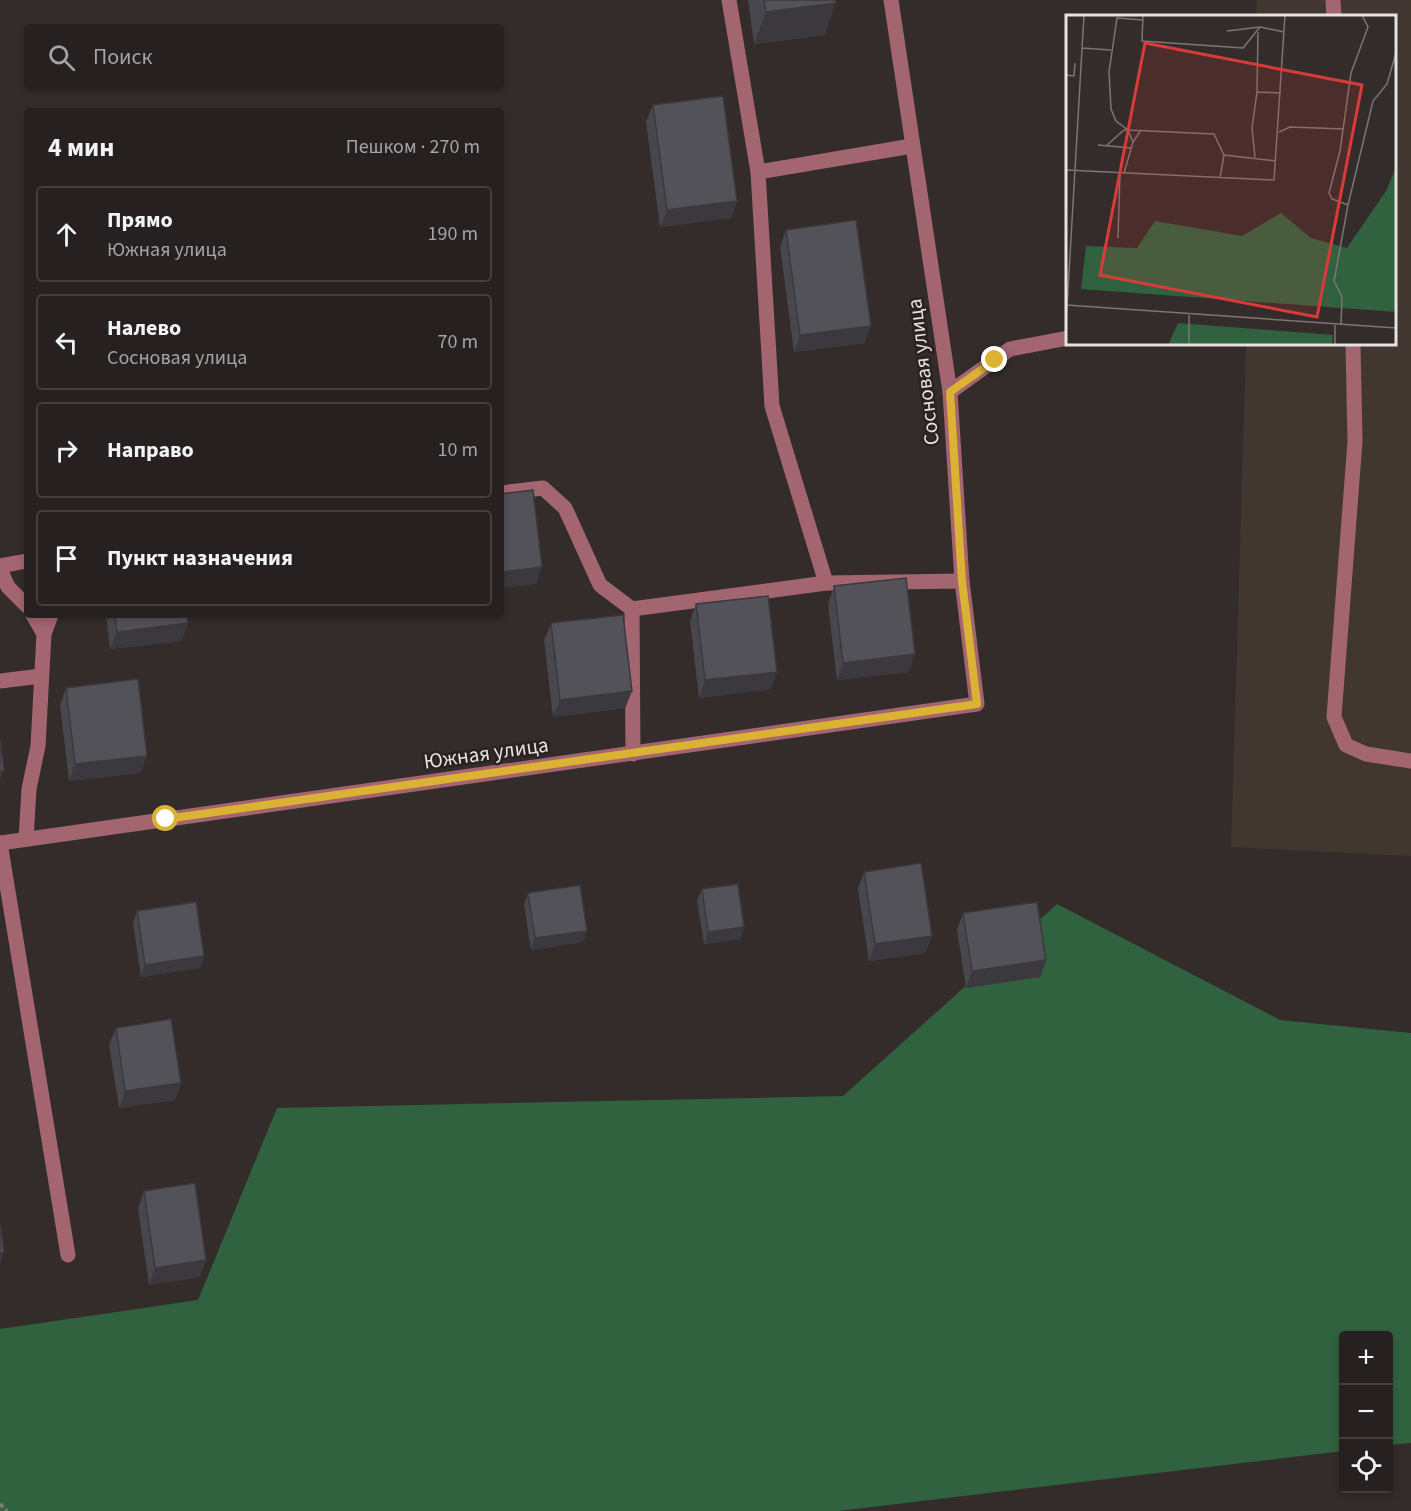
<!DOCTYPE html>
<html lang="ru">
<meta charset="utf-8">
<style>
body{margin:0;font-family:"Source Sans 3",sans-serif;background:#322e2d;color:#f1f3f6}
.controls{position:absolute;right:18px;bottom:18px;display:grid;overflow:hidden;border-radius:6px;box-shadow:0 3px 9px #0003}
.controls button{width:54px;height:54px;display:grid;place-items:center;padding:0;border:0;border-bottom:2px solid #423e3e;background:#262120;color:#f1f3f6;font:30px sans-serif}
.stop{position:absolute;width:18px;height:18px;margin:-14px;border:4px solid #dbb233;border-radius:50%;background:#fff}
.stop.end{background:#dbb233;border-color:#fff;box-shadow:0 2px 6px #0008}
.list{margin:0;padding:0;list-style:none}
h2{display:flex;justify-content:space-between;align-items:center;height:78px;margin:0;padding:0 24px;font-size:26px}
h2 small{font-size:20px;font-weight:400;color:#a4a3a5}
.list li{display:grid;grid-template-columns:39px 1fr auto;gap:18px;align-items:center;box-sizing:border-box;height:96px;margin:0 12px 12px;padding:0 12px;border:2px solid #423e3e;border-radius:6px}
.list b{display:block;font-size:22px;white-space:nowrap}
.list p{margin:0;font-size:20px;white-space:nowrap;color:#a4a3a5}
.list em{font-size:20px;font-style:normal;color:#a4a3a5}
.icon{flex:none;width:33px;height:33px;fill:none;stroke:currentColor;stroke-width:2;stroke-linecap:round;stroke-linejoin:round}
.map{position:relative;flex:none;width:1411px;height:1511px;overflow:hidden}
.search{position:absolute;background:#262120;box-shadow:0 3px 9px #0003;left:24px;top:24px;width:480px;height:66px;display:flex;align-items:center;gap:15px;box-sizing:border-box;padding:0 21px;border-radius:6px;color:#a4a3a5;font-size:22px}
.panel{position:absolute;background:#262120;box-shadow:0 3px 9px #0003;left:24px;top:108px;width:480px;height:510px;border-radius:6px}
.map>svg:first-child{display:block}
.built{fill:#423631}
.green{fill:#31623f}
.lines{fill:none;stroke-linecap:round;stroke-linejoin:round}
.path{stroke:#817b79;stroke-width:4;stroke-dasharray:4.5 3;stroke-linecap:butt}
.minor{stroke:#a36670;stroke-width:15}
.wall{fill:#48474d}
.shaded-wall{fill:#3b393e}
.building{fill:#545259;stroke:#3b393e;stroke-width:1.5}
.route{stroke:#dbb233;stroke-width:8}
.labels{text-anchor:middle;stroke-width:5;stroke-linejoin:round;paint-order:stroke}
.street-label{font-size:21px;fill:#e7e2e0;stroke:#292220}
.inset-road{fill:none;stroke:#7b7573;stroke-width:1.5}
.view{fill:#d83b3a;fill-opacity:0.15;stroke:#d83b3a;stroke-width:3}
.inset-edge{fill:none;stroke:#e7e2e0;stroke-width:3}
</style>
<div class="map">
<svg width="1411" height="1511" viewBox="0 0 1411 1511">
<rect width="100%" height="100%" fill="#332c2a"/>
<!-- built -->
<path class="built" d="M 1257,0 L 1411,0 L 1411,856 L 1231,847 L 1246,344 L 1394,344 L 1394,16 L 1256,16 Z"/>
<!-- green -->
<path class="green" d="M 1057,904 L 1280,1020 L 1411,1033 L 1411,1443 L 1389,1445 L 1388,1336 L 1344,1336 L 1343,1451 L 838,1511 L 0,1511 L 0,1329 L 198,1300 L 277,1108 L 843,1096 Z"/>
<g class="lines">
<!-- path -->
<path class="path" d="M 0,1504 L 7,1511"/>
<!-- minor -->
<g class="minor">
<path d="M 729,0 L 758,172"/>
<path d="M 1333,0 L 1334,16"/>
<path d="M 1353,344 L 1355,441 L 1334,717 L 1346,745 L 1366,754 L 1411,761"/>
<path d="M 950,392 L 1010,349 L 1068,338"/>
<path d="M 501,493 L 543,488 L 565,508 L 600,585 L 632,609 L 826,583 L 962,581"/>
<path d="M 0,566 L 27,561"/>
<path d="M 0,569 L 8,587 L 27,606"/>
<path d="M 826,583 L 772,406 L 758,172 L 912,146"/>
<path d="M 632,609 L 633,754"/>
<path d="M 33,615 L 44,634"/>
<path d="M 0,681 L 41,676"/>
<path d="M 26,839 L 29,789 L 38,746 L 44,634 L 51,615"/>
<path d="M 0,843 L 977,704 L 962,581 L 950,392 L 891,0"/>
<path d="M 0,843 L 68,1255"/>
</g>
</g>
<!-- wall -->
<g class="wall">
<path d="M 748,0 L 836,0 L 825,35 L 754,44 Z"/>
<path d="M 653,105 L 737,201 L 731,218 L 660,227 L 646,122 Z"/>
<path d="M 786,230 L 865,343 L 794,352 L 780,247 Z"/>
<path d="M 834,586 L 909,672 L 837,680 L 828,604 Z"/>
<path d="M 696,604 L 771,689 L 699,698 L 690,621 Z"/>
<path d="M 106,615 L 187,615 L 182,641 L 110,649 Z"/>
<path d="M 551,623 L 632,691 L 625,708 L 553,717 L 544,640 Z"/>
<path d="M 66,688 L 147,756 L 140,773 L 69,781 L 60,705 Z"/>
<path d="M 864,872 L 932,936 L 925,953 L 869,961 L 858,889 Z"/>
<path d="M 702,889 L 744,927 L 740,939 L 704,944 L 697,900 Z"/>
<path d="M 528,893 L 583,942 L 531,950 L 524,905 Z"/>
<path d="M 137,911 L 204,956 L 200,968 L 141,977 L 133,923 Z"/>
<path d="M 963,913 L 1046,960 L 1040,977 L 966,988 L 957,930 Z"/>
<path d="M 116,1028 L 181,1083 L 175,1100 L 119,1108 L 109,1045 Z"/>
<path d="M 144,1191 L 200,1277 L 149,1285 L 138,1208 Z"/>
</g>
<!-- shaded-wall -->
<g class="shaded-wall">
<path d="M 836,3 L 825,35 L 754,44 L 766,12 Z"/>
<path d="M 737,201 L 731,218 L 660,227 L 667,210 Z"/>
<path d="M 871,326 L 865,343 L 794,352 L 800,335 Z"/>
<path d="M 542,567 L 536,584 L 501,588 L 501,572 Z"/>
<path d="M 188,623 L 182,641 L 110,649 L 117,632 Z"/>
<path d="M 915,654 L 909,672 L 837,680 L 843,663 Z"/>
<path d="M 777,672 L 771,689 L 699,698 L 705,680 Z"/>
<path d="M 632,691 L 625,708 L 553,717 L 560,700 Z"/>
<path d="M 147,756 L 140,773 L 69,781 L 75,764 Z"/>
<path d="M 4,770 L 0,781 L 0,771 Z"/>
<path d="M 744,927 L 740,939 L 704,944 L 708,932 Z"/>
<path d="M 587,931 L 583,942 L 531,950 L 535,938 Z"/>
<path d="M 932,936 L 925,953 L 869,961 L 875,944 Z"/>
<path d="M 204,956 L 200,968 L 141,977 L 145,965 Z"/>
<path d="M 1046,960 L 1040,977 L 966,988 L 972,971 Z"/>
<path d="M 181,1083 L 175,1100 L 119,1108 L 125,1091 Z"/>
<path d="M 4,1252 L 0,1264 L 0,1253 Z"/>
<path d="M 206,1260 L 200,1277 L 149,1285 L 155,1268 Z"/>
</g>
<!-- building -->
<g class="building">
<path d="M 764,0 L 836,0 L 836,3 L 766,12 Z"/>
<path d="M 723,96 L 737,201 L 667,210 L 653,105 Z"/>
<path d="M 856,220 L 871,326 L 800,335 L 786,230 Z"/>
<path d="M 533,490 L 542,567 L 501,572 L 501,494 Z"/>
<path d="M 906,578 L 915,654 L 843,663 L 834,586 Z"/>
<path d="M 768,596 L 777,672 L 705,680 L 696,604 Z"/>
<path d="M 115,615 L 187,615 L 188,623 L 117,632 Z"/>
<path d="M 623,615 L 632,691 L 560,700 L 551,623 Z"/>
<path d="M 138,679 L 147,756 L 75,764 L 66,688 Z"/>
<path d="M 0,738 L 4,770 L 0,771 Z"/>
<path d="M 921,863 L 932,936 L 875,944 L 864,872 Z"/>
<path d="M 738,884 L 744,927 L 708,932 L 702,889 Z"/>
<path d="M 580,885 L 587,931 L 535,938 L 528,893 Z"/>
<path d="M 196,902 L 204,956 L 145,965 L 137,911 Z"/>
<path d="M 1037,902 L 1046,960 L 972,971 L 963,913 Z"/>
<path d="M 171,1019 L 181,1083 L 125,1091 L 116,1028 Z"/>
<path d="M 195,1183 L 206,1260 L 155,1268 L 144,1191 Z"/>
<path d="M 0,1223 L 4,1252 L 0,1253 Z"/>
</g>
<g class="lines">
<!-- route -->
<path class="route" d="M 166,819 L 977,704 L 962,581 L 950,392 L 995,360"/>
</g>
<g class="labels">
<!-- street labels -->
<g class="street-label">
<text transform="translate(923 372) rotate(-97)" y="7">Сосновая улица</text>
<text transform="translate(486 753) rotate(-8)" y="7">Южная улица</text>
</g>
</g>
<!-- overview -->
<g transform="translate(1066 15)">
<rect width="330" height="330" fill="#332c2a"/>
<path d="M 330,153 L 330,297 L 15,274 L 20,231 L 71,233 L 89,206 L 176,221 L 215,198 L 245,223 L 281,233 L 320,176 ZM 112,308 L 267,320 L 266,330 L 102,330 Z" fill="#31623f"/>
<path class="inset-road" d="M 77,0 L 76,26 L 177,33 L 194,12M 77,5 L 51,3 L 43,57 L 45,94 L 50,106 L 62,115 L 148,119 L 158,140 L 210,146M 161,16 L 194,12 L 218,17M 16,33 L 45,35M 0,60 L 8,61 L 9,48M 191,77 L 192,17M 213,117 L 224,112 L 278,114M 32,130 L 65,133M 40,131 L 58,115 L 62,115 L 67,127M 189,142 L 186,113 L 191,77 L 215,78M 0,155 L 208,165 L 219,0M 58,158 L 67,127 L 75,115M 154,163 L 158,140M 282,190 L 307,86 L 321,69 L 330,38M 52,223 L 54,157M 0,290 L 330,313M 0,309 L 18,0M 275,310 L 276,282 L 268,266 L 282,190 L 266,184 L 263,178 L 274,136 L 285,58 L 302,12 L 296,0M 123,330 L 123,298M 269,330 L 269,310"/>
<path class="view" d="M 79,28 L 296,70 L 251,302 L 34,260 Z"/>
<rect width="330" height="330" class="inset-edge"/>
</g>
</svg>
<div class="controls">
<button>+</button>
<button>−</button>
<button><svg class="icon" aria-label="locate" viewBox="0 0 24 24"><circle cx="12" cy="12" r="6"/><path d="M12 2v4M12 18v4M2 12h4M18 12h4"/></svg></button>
</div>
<div class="stop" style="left:166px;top:819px"></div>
<div class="stop end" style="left:995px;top:360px"></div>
<div class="search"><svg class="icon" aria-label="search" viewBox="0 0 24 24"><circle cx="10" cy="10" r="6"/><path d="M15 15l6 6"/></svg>Поиск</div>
<section class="panel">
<h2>4 мин<small>Пешком · 270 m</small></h2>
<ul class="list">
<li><svg class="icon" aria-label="ahead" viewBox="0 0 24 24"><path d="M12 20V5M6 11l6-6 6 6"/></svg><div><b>Прямо</b><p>Южная улица</p></div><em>190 m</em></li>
<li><svg class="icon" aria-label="left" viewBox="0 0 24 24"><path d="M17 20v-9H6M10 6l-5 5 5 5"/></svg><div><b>Налево</b><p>Сосновая улица</p></div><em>70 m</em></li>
<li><svg class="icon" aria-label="right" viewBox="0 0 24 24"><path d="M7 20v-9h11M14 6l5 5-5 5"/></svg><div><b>Направо</b></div><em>10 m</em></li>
<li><svg class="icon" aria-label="arrive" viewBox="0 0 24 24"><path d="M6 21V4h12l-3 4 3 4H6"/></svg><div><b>Пункт назначения</b></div></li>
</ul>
</section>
</div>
